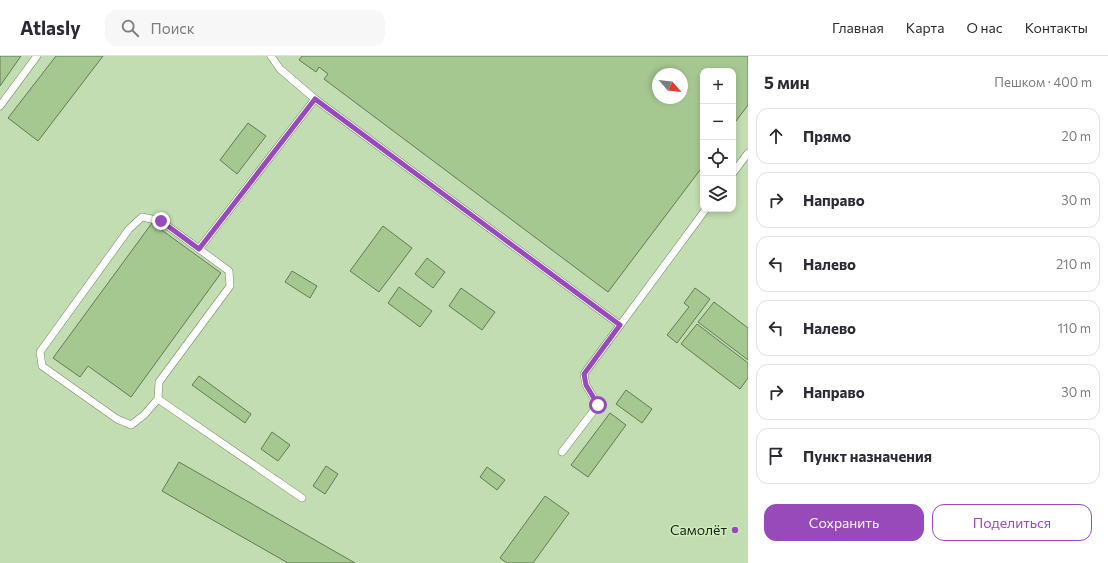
<!DOCTYPE html>
<html lang="ru">
<meta charset="utf-8">
<style>
body{margin:0;font-family:Commissioner,sans-serif;background:#f7f7f7;color:#2b2b33}
.controls{position:absolute;right:12px;top:12px;display:grid;overflow:hidden;border-radius:8px;box-shadow:0 2px 6px #0003}
.controls button{width:36px;height:36px;display:grid;place-items:center;padding:0;border:0;border-bottom:1px solid #e1e1e2;background:#fff;color:#2b2b33;font:20px sans-serif}
.compass{position:absolute;left:652px;top:12px;width:36px;height:36px;border-radius:50%;background:#fff;box-shadow:0 2px 6px #0003;rotate:118deg}
.stop{position:absolute;width:12px;height:12px;margin:-9px;border:3px solid #984aba;border-radius:50%;background:#fff}
.stop.end{background:#984aba;border-color:#fff;box-shadow:0 1px 4px #0008}
.list{margin:0;padding:0;list-style:none}
h2{display:flex;justify-content:space-between;align-items:center;height:52px;margin:0;padding:0 16px;font-size:17px}
h2 small{font-size:13px;font-weight:400;color:#7c7c81}
.list li{display:grid;grid-template-columns:26px 1fr auto;gap:12px;align-items:center;box-sizing:border-box;height:56px;margin:0 8px 8px;padding:0 8px;border:1px solid #e1e1e2;border-radius:12px}
.list b{display:block;font-size:15px;white-space:nowrap}
.list em{font-size:13px;font-style:normal;color:#7c7c81}
.actions{display:flex;gap:8px;padding:12px 16px}
.actions a{flex:1;padding:9px 0;border:1px solid #984aba;border-radius:12px;text-align:center;font-size:14px;color:#984aba}
.actions .main{background:#984aba;color:#fff}
.icon{flex:none;width:22px;height:22px;fill:none;stroke:currentColor;stroke-width:2;stroke-linecap:round;stroke-linejoin:round}
.map{position:relative;flex:none;width:748px;height:507px;overflow:hidden}
header{display:flex;align-items:center;gap:24px;box-sizing:border-box;height:56px;padding:0 20px;background:#fff;border-bottom:1px solid #e1e1e2}
header strong{font-size:19px}
nav{display:flex;gap:22px;margin-inline-start:auto;font-size:14px}
.search{width:280px;height:36px;background:#f7f7f7;display:flex;align-items:center;gap:10px;box-sizing:border-box;padding:0 14px;border-radius:12px;color:#7c7c81;font-size:15px}
main{display:flex}
aside{flex:1;background:#fff}
.map>svg:first-child{display:block}
.building{fill:#a5c890;stroke:#637b53;fill-rule:evenodd}
.lines{fill:none;stroke-linecap:round;stroke-linejoin:round}
.service-casing{stroke:#728b62;stroke-width:8}
.service{stroke:#fff;stroke-width:7}
.route{stroke:#984aba;stroke-width:5}
.poi-dot{fill:#984aba;stroke:#ceebbe;stroke-width:1.5}
.labels{text-anchor:middle;stroke-width:3;stroke-linejoin:round;paint-order:stroke}
.poi-label{font-size:14px;fill:#172111;stroke:#ceebbe;text-anchor:end}
</style>
<header>
<strong>Atlasly</strong>
<div class="search"><svg class="icon" aria-label="search" viewBox="0 0 24 24"><circle cx="10" cy="10" r="6"/><path d="M15 15l6 6"/></svg>Поиск</div>
<nav><a>Главная</a><a>Карта</a><a>О нас</a><a>Контакты</a></nav>
</header>
<main>
<div class="map">
<svg width="748" height="507" viewBox="0 0 748 507">
<rect width="100%" height="100%" fill="#c2ddb1"/>
<!-- building -->
<g class="building">
<path d="M 0,0 L 21,0 L 0,30 Z"/>
<path d="M 56,0 L 103,0 L 38,85 L 8,62 Z"/>
<path d="M 302,0 L 748,0 L 748,49 L 733,69 L 733,15 L 703,15 L 703,110 L 608,236 L 324,23 L 328,18 L 319,11 L 316,16 L 299,4 ZM 658,18 L 682,18 L 682,42 L 658,42 Z"/>
<path d="M 248,67 L 266,80 L 237,118 L 220,104 Z"/>
<path d="M 152,167 L 221,217 L 131,341 L 88,310 L 80,321 L 53,302 Z"/>
<path d="M 383,170 L 412,192 L 379,236 L 350,215 Z"/>
<path d="M 427,202 L 445,216 L 433,232 L 415,218 Z"/>
<path d="M 292,215 L 317,230 L 310,242 L 285,226 Z"/>
<path d="M 399,231 L 432,255 L 420,271 L 388,247 Z"/>
<path d="M 461,232 L 495,256 L 482,274 L 449,250 Z"/>
<path d="M 695,232 L 710,243 L 677,287 L 667,279 L 689,251 L 684,247 Z"/>
<path d="M 714,246 L 748,272 L 748,304 L 698,266 Z"/>
<path d="M 697,268 L 748,307 L 748,322 L 740,333 L 681,288 Z"/>
<path d="M 199,320 L 251,358 L 245,367 L 192,329 Z"/>
<path d="M 626,334 L 652,353 L 642,367 L 616,348 Z"/>
<path d="M 610,357 L 626,369 L 588,421 L 571,409 Z"/>
<path d="M 272,376 L 290,389 L 278,405 L 261,393 Z"/>
<path d="M 179,406 L 355,507 L 288,507 L 162,435 Z"/>
<path d="M 326,410 L 338,418 L 325,438 L 313,430 Z"/>
<path d="M 487,411 L 505,424 L 497,434 L 480,421 Z"/>
<path d="M 545,440 L 569,457 L 533,507 L 507,507 L 500,502 Z"/>
</g>
<g class="lines">
<!-- service casing -->
<g class="service-casing">
<g id="service">
<path d="M 271,0 L 280,13 L 315,43 L 620,269"/>
<path d="M 0,50 L 37,0"/>
<path d="M 733,117 L 748,97"/>
<path d="M 142,161 L 161,165 L 229,215 L 230,230 L 159,326 L 158,343 L 144,359 L 131,369 L 117,363 L 42,310 L 40,296 L 129,173 Z"/>
<path d="M 199,193 L 315,43"/>
<path d="M 158,343 L 302,442"/>
<path d="M 562,396 L 598,349 L 586,329 L 584,318 L 706,153"/>
</g>
</g>
<!-- service -->
<use href="#service" class="service"/>
</g>
<g class="lines">
<!-- route -->
<path class="route" d="M 161,165 L 199,193 L 315,43 L 620,269 L 584,318 L 586,329 L 598,349"/>
</g>
<!-- markers -->
<circle class="poi-dot" cx="735" cy="474" r="4"/>
<g class="labels">
<!-- poi labels -->
<g class="poi-label">
<text x="727" y="479">Самолёт</text>
</g>
</g>
</svg>
<div class="controls">
<button>+</button>
<button>−</button>
<button><svg class="icon" aria-label="locate" viewBox="0 0 24 24"><circle cx="12" cy="12" r="6"/><path d="M12 2v4M12 18v4M2 12h4M18 12h4"/></svg></button>
<button><svg class="icon" aria-label="layers" viewBox="0 0 24 24"><path d="M12 4l9 5-9 5-9-5zM3 14l9 5 9-5"/></svg></button>
</div>
<svg class="compass" viewBox="-18 -18 36 36"><path d="M0-13l5 13h-10z" fill="#e53935"/><path d="M0 13l5-13h-10z" fill="#7c7c81"/></svg>
<div class="stop" style="left:598px;top:349px"></div>
<div class="stop end" style="left:161px;top:165px"></div>
</div>
<aside>
<h2>5 мин<small>Пешком · 400 m</small></h2>
<ul class="list">
<li><svg class="icon" aria-label="ahead" viewBox="0 0 24 24"><path d="M12 20V5M6 11l6-6 6 6"/></svg><div><b>Прямо</b></div><em>20 m</em></li>
<li><svg class="icon" aria-label="right" viewBox="0 0 24 24"><path d="M7 20v-9h11M14 6l5 5-5 5"/></svg><div><b>Направо</b></div><em>30 m</em></li>
<li><svg class="icon" aria-label="left" viewBox="0 0 24 24"><path d="M17 20v-9H6M10 6l-5 5 5 5"/></svg><div><b>Налево</b></div><em>210 m</em></li>
<li><svg class="icon" aria-label="left" viewBox="0 0 24 24"><path d="M17 20v-9H6M10 6l-5 5 5 5"/></svg><div><b>Налево</b></div><em>110 m</em></li>
<li><svg class="icon" aria-label="right" viewBox="0 0 24 24"><path d="M7 20v-9h11M14 6l5 5-5 5"/></svg><div><b>Направо</b></div><em>30 m</em></li>
<li><svg class="icon" aria-label="arrive" viewBox="0 0 24 24"><path d="M6 21V4h12l-3 4 3 4H6"/></svg><div><b>Пункт назначения</b></div></li>
</ul>
<div class="actions"><a class="main">Сохранить</a><a>Поделиться</a></div>
</aside>
</main>
